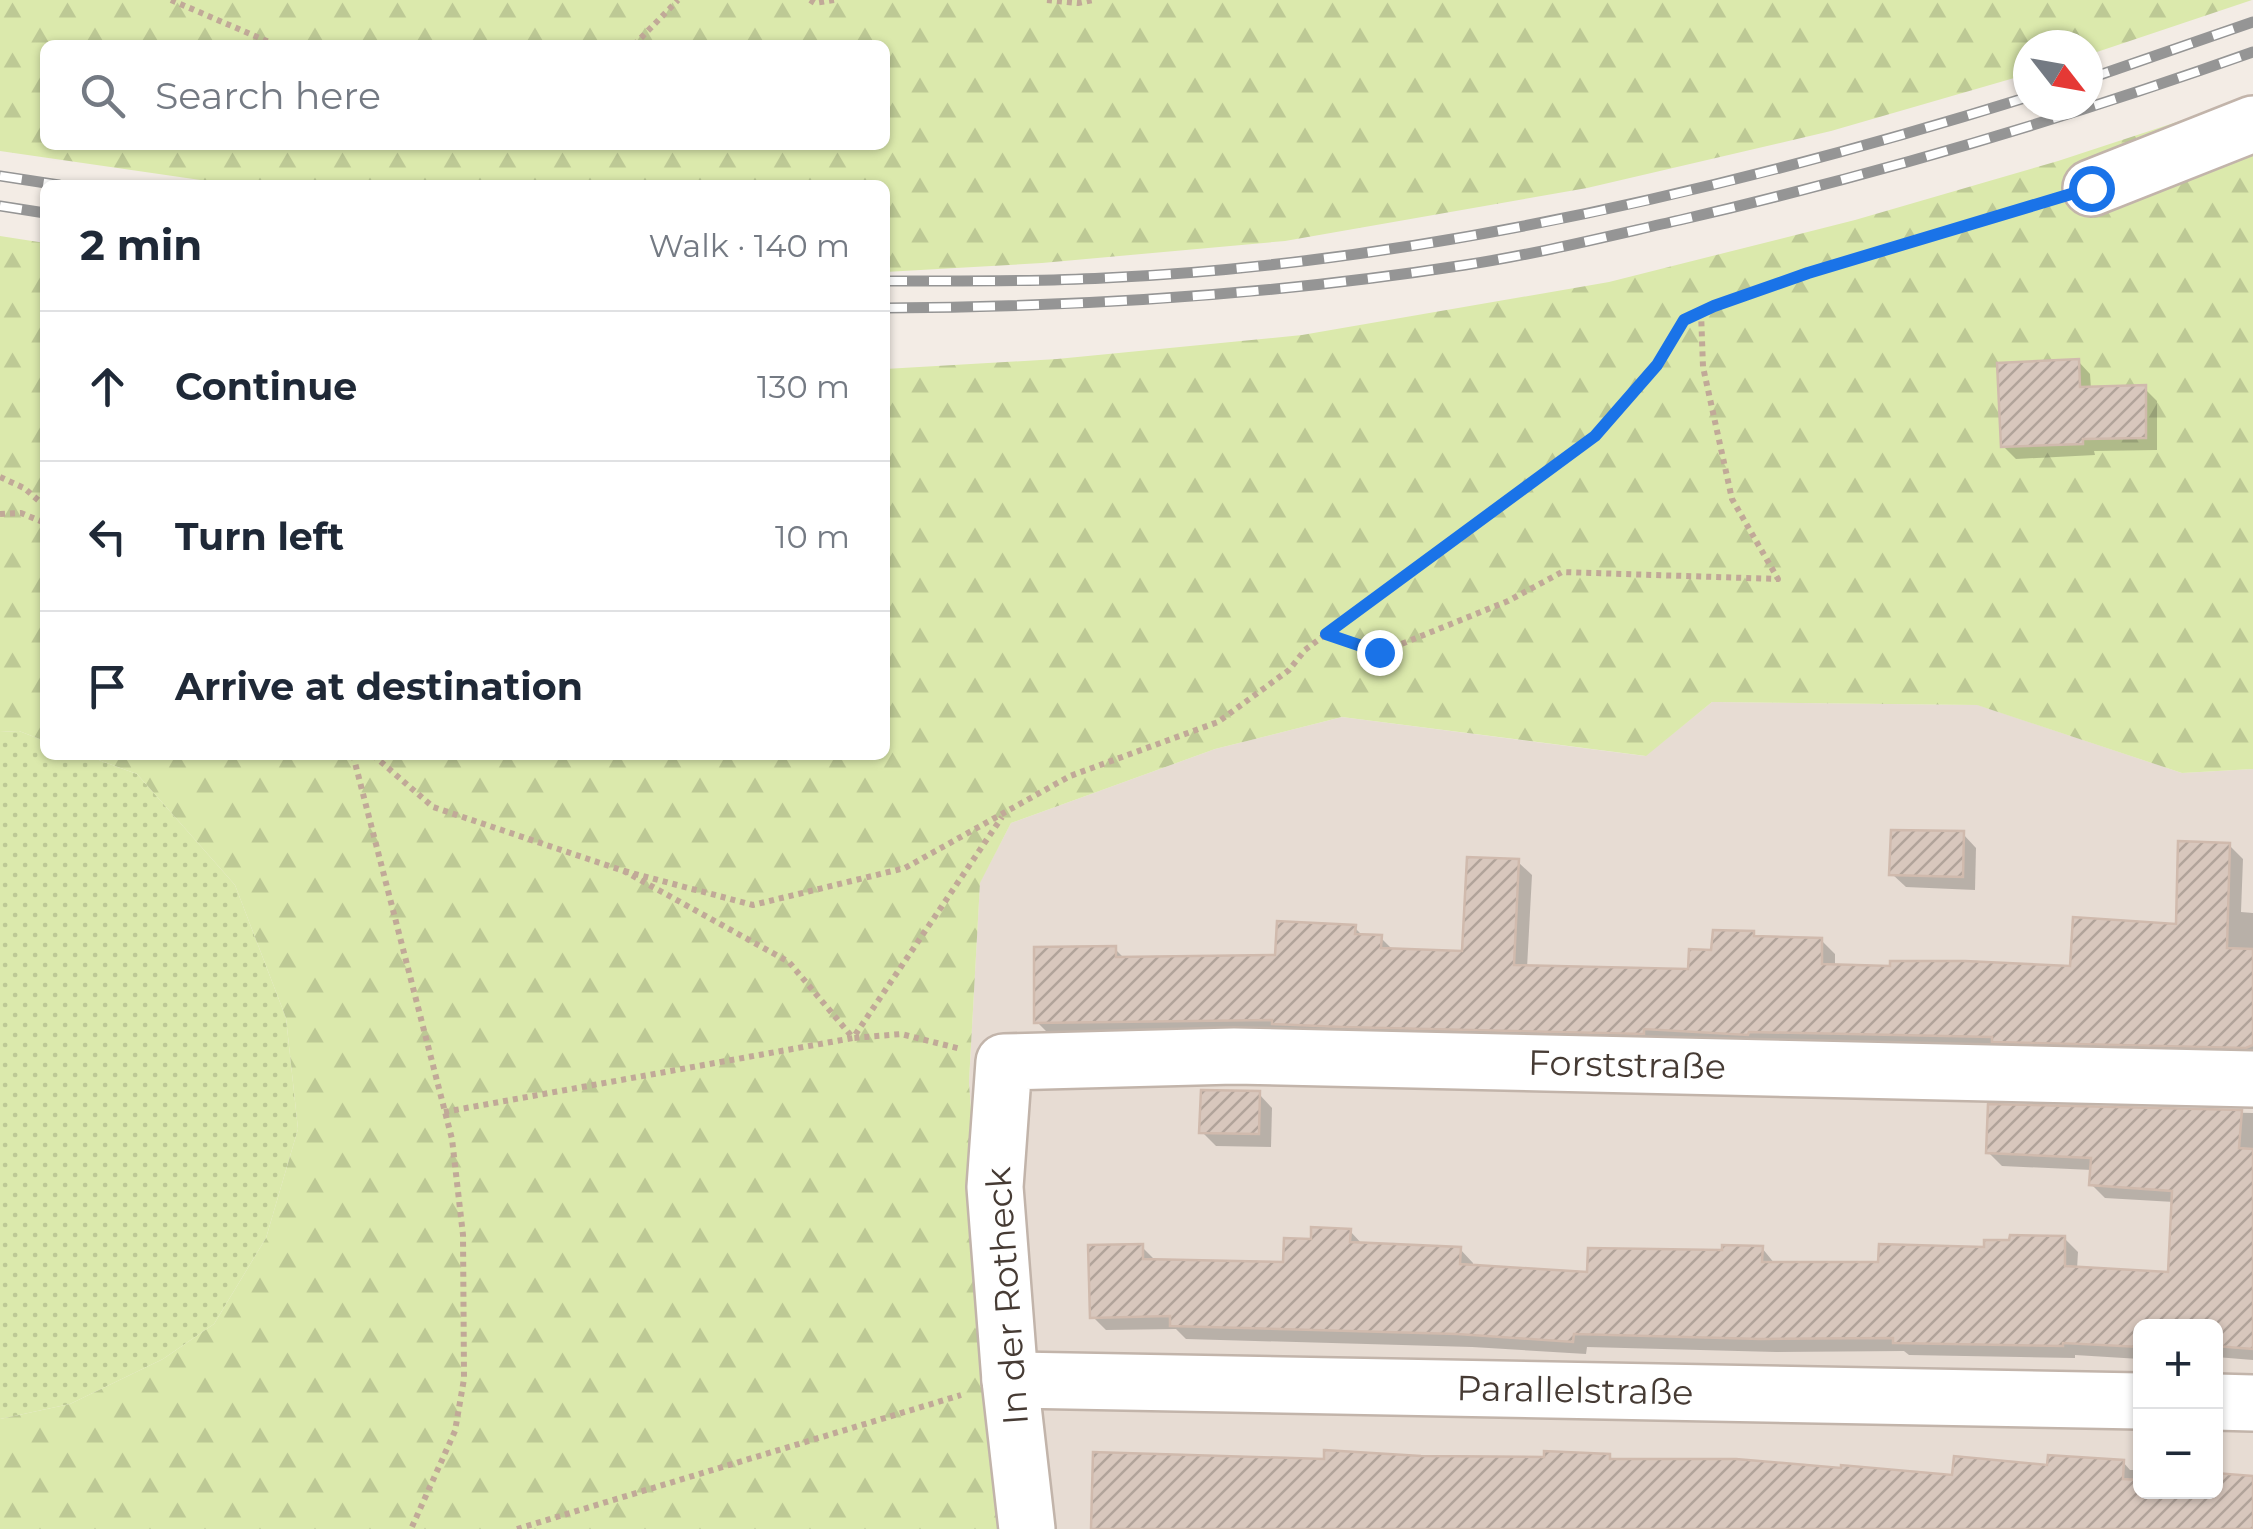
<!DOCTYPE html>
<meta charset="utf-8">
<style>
body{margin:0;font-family:Montserrat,sans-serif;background:#f6f6f7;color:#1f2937}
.controls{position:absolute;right:30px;bottom:30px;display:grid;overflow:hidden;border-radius:15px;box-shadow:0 2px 8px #0004}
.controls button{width:90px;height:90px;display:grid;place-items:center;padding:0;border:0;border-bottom:2px solid #e0e1e3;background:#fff;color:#1f2937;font:50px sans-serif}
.compass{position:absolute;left:2013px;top:30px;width:90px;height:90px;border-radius:50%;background:#fff;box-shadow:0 2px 8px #0004;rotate:121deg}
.stop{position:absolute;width:30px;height:30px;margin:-22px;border:8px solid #1a73e8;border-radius:50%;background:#fff}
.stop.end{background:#1a73e8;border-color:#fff;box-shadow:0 2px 10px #0008}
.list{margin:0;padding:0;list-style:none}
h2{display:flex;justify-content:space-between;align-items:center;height:130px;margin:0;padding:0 40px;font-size:42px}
h2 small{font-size:32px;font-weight:400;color:#747a83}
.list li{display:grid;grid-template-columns:65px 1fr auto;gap:30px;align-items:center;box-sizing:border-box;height:150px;padding:0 40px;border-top:2px solid #e0e1e3}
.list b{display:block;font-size:38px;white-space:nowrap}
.list em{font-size:32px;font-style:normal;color:#747a83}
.icon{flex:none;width:55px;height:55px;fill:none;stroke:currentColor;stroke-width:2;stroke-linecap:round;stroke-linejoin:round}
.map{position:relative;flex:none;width:2253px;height:1529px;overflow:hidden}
.search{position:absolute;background:#fff;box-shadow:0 2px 8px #0004;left:40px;top:40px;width:850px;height:110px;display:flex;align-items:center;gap:25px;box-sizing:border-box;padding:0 35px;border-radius:15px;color:#747a83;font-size:38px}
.panel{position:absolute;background:#fff;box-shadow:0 2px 8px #0004;left:40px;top:180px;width:850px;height:580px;border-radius:15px}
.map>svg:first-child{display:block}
.residential{fill:#e7dcd3;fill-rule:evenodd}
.grass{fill:url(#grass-dots)}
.forest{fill:url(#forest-firs);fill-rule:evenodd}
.shadow{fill:#0003}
.building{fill:url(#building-hatch);stroke:#d0baad;stroke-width:2.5}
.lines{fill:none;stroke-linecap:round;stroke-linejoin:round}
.minor-casing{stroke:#c2b4aa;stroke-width:60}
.path{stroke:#c1a998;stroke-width:6;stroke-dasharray:5 5;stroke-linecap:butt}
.minor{stroke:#fff;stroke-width:55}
.rail-casing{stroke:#959595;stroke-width:11}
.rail{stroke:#fff;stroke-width:8;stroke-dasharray:22;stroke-linecap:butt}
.route{stroke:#1a73e8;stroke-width:12}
.labels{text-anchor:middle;stroke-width:8;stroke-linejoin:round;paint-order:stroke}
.street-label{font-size:35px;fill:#463b34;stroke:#fff}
</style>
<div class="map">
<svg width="2253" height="1529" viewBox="0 0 2253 1529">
<defs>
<pattern id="grass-dots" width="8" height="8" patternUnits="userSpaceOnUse" patternTransform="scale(2.5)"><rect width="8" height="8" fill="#dbe9ac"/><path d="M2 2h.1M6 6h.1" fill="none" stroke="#bdc995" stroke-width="1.8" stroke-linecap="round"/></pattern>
<pattern id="forest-firs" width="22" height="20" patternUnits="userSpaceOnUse" patternTransform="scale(2.5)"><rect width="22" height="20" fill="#dbe9ac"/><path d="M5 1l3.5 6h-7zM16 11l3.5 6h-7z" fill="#bdc995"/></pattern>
<pattern id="building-hatch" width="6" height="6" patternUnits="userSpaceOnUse" patternTransform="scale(2.5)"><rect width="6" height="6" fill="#d8c7bd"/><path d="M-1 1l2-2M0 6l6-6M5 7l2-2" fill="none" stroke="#b1a39a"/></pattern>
</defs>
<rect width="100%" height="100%" fill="#f3ece5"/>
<!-- residential -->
<path class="residential" d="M 1712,702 L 1978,705 L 2182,773 L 2253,769 L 2253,1529 L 1003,1529 L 997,1478 L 969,1082 L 980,882 L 1011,823 L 1215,749 L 1342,717 L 1645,756 ZM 2140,1326 L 2216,1326 L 2216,1492 L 2140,1492 Z"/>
<!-- grass -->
<path class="grass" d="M 19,731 L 45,741 L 45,755 L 85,755 L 137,774 L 235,885 L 286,1018 L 298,1129 L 266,1238 L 214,1324 L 163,1359 L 70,1404 L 0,1419 L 0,732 Z"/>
<!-- forest -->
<g class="forest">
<path d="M 0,0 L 2252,0 L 2088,55 L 2088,45 L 2028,45 L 2028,74 L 1831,131 L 1587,188 L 1285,241 L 1042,263 L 885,272 L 885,185 L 235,185 L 0,151 ZM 45,45 L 885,45 L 885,145 L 45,145 Z"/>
<path d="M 2253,97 L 2253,769 L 2182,773 L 1977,705 L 1712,702 L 1646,756 L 1342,717 L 1215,749 L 1011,823 L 980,883 L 969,1082 L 997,1478 L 1003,1529 L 0,1529 L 0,1419 L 70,1404 L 163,1359 L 214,1324 L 266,1238 L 298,1129 L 286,1018 L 235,885 L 137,774 L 85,755 L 885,755 L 885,369 L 1057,359 L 1302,335 L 1609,282 L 1855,220 L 2058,161 Z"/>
<path d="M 0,236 L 45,243 L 45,741 L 19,731 L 0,732 Z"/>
</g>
<!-- shadow -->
<g class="shadow">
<path d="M 2078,361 L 2090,374 L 2091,389 L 2144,388 L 2157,401 L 2157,450 L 2094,451 L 2095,455 L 2016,459 L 2003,446 Z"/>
<path d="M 1963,834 L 1976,848 L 1975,890 L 1906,887 L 1892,874 Z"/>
<path d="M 2229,845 L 2243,859 L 2241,912 L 2253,913 L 2253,1060 L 1050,1035 L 1037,1022 L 1115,949 L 1126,960 L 1278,957 L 1355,928 L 1364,937 L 1381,938 L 1394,951 L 1464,954 L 1518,862 L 1532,875 L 1527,968 L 1690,972 L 1714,952 L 1753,934 L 1757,938 L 1821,940 L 1835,954 L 1835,967 L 2072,968 L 2179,926 Z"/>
<path d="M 1259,1094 L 1272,1108 L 1271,1147 L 1216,1146 L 1202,1132 Z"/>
<path d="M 1991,1107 L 2253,1113 L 2253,1360 L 2216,1357 L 2216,1326 L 2140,1326 L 2140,1359 L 2075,1355 L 2075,1358 L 1909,1355 L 1904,1351 L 1776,1352 L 1587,1347 L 1586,1354 L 1472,1347 L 1186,1339 L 1176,1329 L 1106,1330 L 1092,1316 L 1142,1247 L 1157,1262 L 1285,1265 L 1314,1242 L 1350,1231 L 1363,1245 L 1460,1249 L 1473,1263 L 1473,1267 L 1590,1274 L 1762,1248 L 1775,1264 L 1881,1265 L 2064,1238 L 2078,1252 L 2077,1269 L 2171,1275 L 2174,1202 L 2105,1198 L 2091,1184 L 2092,1170 L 2002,1166 L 1988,1152 Z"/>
<path d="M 1609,1457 L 1614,1461 L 1954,1478 L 2123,1462 L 2130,1470 L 2140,1470 L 2140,1492 L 2216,1492 L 2216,1476 L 2253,1478 L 2253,1529 L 1093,1529 L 1326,1462 Z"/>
</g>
<!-- building -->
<g class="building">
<path d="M 2079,359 L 2080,387 L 2146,385 L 2146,438 L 2083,439 L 2083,444 L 2001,447 L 1997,363 Z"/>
<path d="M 1891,830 L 1964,831 L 1963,877 L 1889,875 Z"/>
<path d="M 2178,841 L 2230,843 L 2227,948 L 2253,949 L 2253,1045 L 2246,1048 L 1992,1042 L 1992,1037 L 1749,1032 L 1748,1035 L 1644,1029 L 1644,1034 L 1342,1027 L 1272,1024 L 1272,1020 L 1034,1023 L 1034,947 L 1116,946 L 1116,957 L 1275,955 L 1277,921 L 1356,925 L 1355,934 L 1382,935 L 1381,948 L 1462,951 L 1467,857 L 1519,859 L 1514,965 L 1688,969 L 1689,949 L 1711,950 L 1713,930 L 1754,931 L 1754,936 L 1822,938 L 1822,964 L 1890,966 L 1890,961 L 1965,961 L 2070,966 L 2073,917 L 2176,924 Z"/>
<path d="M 1201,1090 L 1260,1091 L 1259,1134 L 1199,1133 Z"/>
<path d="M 1988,1104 L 2242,1110 L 2239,1148 L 2253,1149 L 2253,1349 L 2216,1346 L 2216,1326 L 2140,1326 L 2140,1347 L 2063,1343 L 2063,1346 L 1893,1343 L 1893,1338 L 1761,1339 L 1574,1334 L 1573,1342 L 1457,1334 L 1170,1326 L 1170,1316 L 1090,1318 L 1088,1245 L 1143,1244 L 1143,1259 L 1283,1262 L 1284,1238 L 1311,1239 L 1311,1227 L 1351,1229 L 1350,1242 L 1461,1247 L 1460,1264 L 1587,1272 L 1588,1248 L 1722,1250 L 1722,1245 L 1763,1246 L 1762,1262 L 1878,1262 L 1879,1244 L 1984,1247 L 1984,1240 L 2009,1240 L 2010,1235 L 2065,1236 L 2065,1266 L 2168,1272 L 2172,1191 L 2089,1185 L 2091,1158 L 1986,1153 Z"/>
<path d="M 1324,1450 L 1421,1456 L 1544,1457 L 1544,1451 L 1610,1454 L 1610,1459 L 1736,1459 L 1841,1468 L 1841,1465 L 1952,1475 L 1954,1456 L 2047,1465 L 2048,1455 L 2124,1460 L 2123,1479 L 2140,1480 L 2140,1492 L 2216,1492 L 2216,1473 L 2253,1476 L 2253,1529 L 1091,1529 L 1093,1452 L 1324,1459 Z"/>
</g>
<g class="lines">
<!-- minor casing -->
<g class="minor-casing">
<g id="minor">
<path d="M 2091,188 L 2253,124"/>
<path id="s1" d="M 1010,1380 L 2140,1401"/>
<path d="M 2216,1402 L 2253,1403"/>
<path id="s2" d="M 1027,1529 L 1010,1380 L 995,1187 L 1004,1062 L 1234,1056 L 2253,1079"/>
</g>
</g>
<!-- path -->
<g class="path">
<path d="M 171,0 L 276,45"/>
<path d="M 810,0 L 815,3 L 834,0"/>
<path d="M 1047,0 L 1078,3 L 1093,0"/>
<path d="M 634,45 L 678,0"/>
<path d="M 0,477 L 24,488 L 45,506"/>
<path d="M 0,514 L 21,513 L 45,523"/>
<path d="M 1327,634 L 1379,653 L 1508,601 L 1562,572 L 1778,579 L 1732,499 L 1703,367 L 1701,312"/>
<path d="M 353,755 L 452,1139 L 463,1235 L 464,1379 L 455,1431 L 411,1529"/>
<path d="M 373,755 L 433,807 L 624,871 L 789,962 L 853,1038 L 901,1034 L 961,1049"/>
<path d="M 624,871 L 753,905 L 905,868 L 1070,776 L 1218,722 L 1289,670 L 1305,650 L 1326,634 L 1595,436 L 1657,365 L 1684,320 L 1714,306 L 1808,273 L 2046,201"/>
<path d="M 444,1112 L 853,1038 L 1002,817"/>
<path d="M 517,1529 L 961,1395"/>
</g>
<!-- minor -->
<use href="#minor" class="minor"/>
<!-- rail casing -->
<g class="rail-casing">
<g id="rail">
<path d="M 2088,79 L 2253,22"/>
<path d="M 0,176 L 59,185"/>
<path d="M 0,206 L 45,213"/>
<path d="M 885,281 C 958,281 1031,282 1104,278 C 1413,264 1733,189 2028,97"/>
<path d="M 885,308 C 1080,307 1273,295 1465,265 C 1537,254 1609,236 1680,220 C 1874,175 2065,119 2253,52"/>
</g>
</g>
<!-- rail -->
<use href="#rail" class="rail"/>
</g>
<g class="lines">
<!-- route -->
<path class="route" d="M 1379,652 L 1326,634 L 1595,436 L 1657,365 L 1684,320 L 1714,306 L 1808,273 L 2091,188"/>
</g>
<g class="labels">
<!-- street labels -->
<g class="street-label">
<text dy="12" stroke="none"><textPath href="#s2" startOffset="1092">Forststraße</textPath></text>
<text transform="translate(1007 1296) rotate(-94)" y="12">In der Rotheck</text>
<text dy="12" stroke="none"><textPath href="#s1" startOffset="565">Parallelstraße</textPath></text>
</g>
</g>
</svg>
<div class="controls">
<button>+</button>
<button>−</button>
</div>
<svg class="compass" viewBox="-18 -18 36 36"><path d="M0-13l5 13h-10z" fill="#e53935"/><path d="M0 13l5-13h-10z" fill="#747a83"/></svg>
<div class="stop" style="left:2091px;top:188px"></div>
<div class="stop end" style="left:1379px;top:652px"></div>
<div class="search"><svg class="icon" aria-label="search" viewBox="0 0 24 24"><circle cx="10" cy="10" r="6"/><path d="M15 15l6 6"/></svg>Search here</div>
<section class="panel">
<h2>2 min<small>Walk · 140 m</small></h2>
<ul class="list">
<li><svg class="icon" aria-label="ahead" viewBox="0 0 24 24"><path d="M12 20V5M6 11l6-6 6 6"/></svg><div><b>Continue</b></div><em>130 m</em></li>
<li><svg class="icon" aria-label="left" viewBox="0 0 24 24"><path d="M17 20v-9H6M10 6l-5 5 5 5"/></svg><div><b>Turn left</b></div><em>10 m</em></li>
<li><svg class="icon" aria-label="arrive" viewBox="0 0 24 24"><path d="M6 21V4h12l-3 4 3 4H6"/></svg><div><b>Arrive at destination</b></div></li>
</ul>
</section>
</div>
